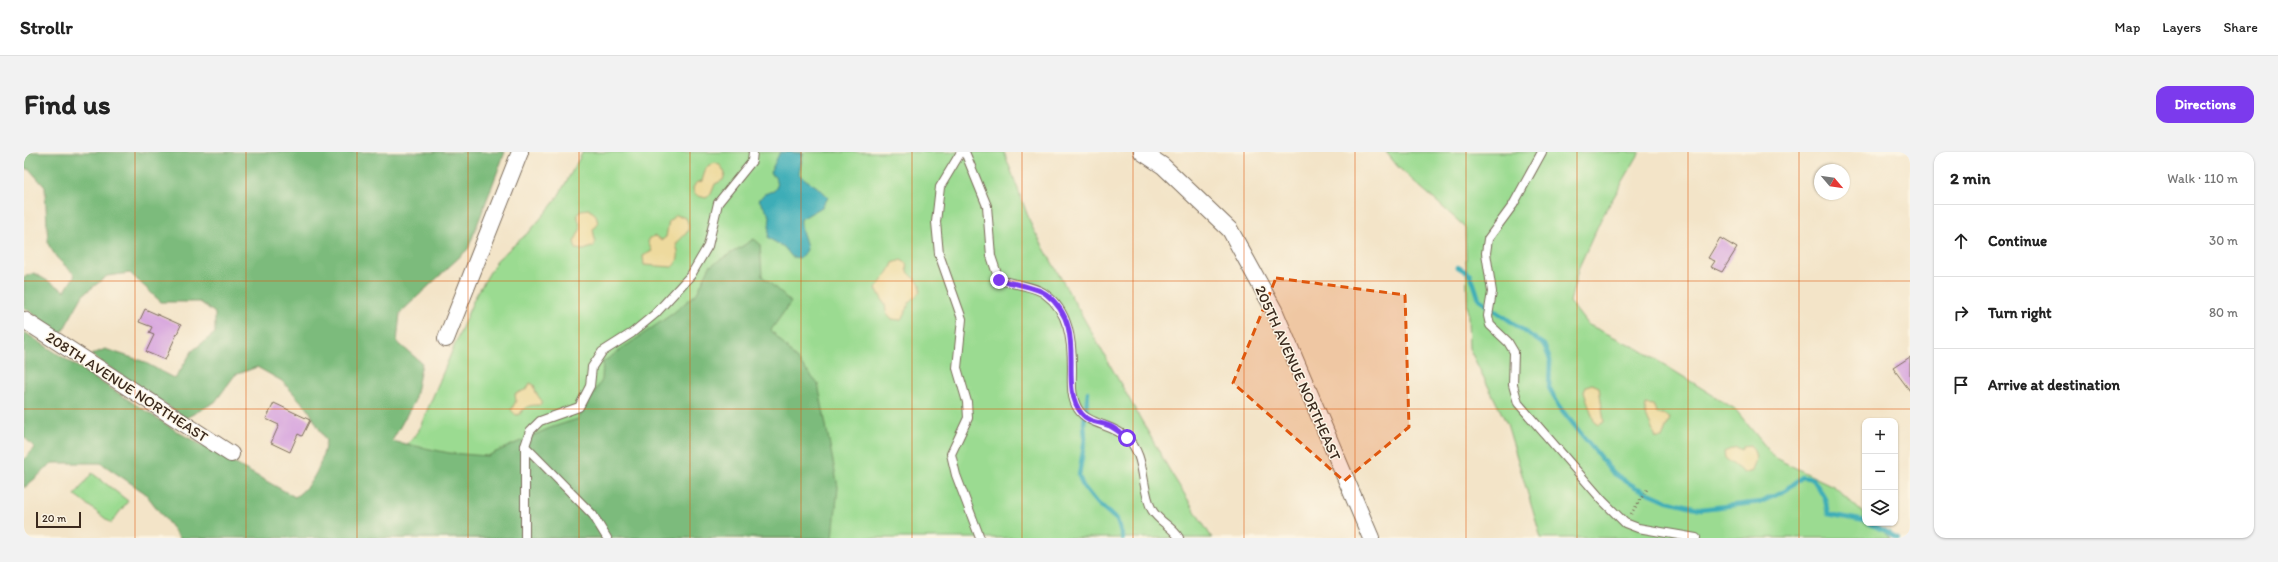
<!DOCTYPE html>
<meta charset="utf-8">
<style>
body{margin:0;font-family:Itim,sans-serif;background:#f2f2f2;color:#222}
.controls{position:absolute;right:12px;bottom:12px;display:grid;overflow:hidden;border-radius:8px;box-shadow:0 1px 3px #0004}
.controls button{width:36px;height:36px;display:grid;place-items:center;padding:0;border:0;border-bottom:1px solid #e0e0e0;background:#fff;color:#222;font:20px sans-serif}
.compass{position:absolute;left:1790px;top:12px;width:36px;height:36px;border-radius:50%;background:#fff;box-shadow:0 1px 3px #0004;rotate:119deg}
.scale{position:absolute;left:12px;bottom:10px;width:45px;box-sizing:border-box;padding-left:4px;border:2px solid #3b2a1e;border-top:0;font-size:11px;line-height:14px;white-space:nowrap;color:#3b2a1e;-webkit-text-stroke:3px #fcf5e5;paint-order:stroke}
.stop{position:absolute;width:12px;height:12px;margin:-9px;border:3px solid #7c3aed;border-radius:50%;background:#fff}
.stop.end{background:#7c3aed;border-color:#fff;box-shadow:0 1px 4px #0008}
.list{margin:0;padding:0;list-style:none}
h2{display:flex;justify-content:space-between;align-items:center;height:52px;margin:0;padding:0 16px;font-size:17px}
h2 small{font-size:13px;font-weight:400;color:#767676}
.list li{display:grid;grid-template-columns:26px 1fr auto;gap:12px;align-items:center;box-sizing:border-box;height:72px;padding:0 16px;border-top:1px solid #e0e0e0}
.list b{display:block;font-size:15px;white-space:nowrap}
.list em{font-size:13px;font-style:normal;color:#767676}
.icon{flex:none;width:22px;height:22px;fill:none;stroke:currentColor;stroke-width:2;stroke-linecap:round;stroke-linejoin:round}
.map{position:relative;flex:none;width:1886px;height:386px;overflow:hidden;border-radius:12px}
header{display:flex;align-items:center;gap:24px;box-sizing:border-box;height:56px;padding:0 20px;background:#fff;border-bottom:1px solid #e0e0e0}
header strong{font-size:19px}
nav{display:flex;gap:22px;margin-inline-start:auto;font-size:14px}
.intro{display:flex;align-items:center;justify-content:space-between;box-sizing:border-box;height:96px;padding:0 24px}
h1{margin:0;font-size:28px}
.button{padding:10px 18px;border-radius:12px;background:#7c3aed;color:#fff;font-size:14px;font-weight:700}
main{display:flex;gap:24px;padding:0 24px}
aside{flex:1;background:#fff;border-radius:12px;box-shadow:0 1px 3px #0004}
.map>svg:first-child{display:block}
.green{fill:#9bdb91;stroke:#6b8258}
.forest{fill:#7cbb7b;stroke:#5c724c}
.sand{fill:#eeda9e;stroke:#94825e}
.water{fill:#3cadb7;stroke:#3c6c6a}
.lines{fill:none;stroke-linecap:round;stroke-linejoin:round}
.stream{stroke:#3cadb7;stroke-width:4.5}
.building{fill:#d6a2de}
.lane-casing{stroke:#7b6b5a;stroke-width:10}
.street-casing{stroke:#7b6b5a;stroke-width:18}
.path{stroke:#7b6b5a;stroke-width:2.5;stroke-dasharray:1 3;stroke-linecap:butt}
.lane{stroke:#fff;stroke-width:8}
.street{stroke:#fff;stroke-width:16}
.route{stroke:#7c3aed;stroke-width:5}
.marked{fill:#df570d;fill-opacity:0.2;stroke:#df570d;stroke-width:3;stroke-dasharray:8 5;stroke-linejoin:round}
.grid{fill:none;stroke:#df570d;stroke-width:1;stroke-opacity:0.55}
.labels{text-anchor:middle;stroke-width:3;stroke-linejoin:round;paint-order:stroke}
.street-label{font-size:15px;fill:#3b2a1e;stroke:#fcf5e5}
</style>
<header>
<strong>Strollr</strong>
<nav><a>Map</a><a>Layers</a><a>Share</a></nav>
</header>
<div class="intro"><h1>Find us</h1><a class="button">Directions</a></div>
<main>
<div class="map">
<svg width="1886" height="386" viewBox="0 0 1886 386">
<rect width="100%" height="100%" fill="#fcf5e5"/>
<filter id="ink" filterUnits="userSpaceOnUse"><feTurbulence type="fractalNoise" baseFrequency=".025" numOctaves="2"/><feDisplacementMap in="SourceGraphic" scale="8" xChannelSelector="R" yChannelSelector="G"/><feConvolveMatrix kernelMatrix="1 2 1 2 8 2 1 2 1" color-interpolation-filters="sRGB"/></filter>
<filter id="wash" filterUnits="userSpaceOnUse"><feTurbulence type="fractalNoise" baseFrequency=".012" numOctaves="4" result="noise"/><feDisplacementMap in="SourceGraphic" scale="16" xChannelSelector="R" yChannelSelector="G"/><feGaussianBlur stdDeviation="0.9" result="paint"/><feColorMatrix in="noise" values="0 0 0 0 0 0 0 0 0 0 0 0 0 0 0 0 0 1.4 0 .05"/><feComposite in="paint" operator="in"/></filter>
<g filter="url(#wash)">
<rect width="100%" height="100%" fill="#f3e4c8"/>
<!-- green -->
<g class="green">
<path d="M 559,0 L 980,0 L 1008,75 L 1146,319 L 1188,386 L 302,386 L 394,280 L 450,147 L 473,108 L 506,79 L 532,48 Z"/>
<path d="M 1362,0 L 1616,0 L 1577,67 L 1555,115 L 1546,150 L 1563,172 L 1615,197 L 1711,257 L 1751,306 L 1811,335 L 1841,363 L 1841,371 L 1849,371 L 1866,386 L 1517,386 L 1483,272 L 1445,196 L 1441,75 L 1374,15 Z"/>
<path d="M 68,321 L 104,349 L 87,371 L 51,343 Z"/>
</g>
<!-- forest -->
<path class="forest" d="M 0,0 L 481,0 L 444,97 L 376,161 L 373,190 L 398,211 L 390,250 L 368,289 L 425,301 L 463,304 L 526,276 L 554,267 L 578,228 L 579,210 L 648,162 L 673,141 L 686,114 L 730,87 L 736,92 L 738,124 L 767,150 L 747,178 L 794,232 L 814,335 L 809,386 L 156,386 L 121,341 L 77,311 L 29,311 L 0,336 L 0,307 L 11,296 L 0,285 L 0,180 L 154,280 L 271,345 C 290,332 298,312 302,289 L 284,257 L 258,229 L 233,215 L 211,223 L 191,250 L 162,266 L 67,203 L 81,197 L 118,209 L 151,227 L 168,199 L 191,181 L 191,161 L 176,150 L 137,150 L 106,121 L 83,124 L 59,143 L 37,182 L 0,155 L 0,125 L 10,121 L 41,139 L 51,123 L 33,106 L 24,92 L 21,35 L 6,18 L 0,16 Z"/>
<!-- sand -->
<g class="sand">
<path d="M 691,11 L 697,14 L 701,21 L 699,28 L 691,32 L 687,42 L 682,46 C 675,44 670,44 669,36 L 672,31 L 678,29 L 682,16 Z"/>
<path d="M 565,57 L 572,63 L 574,72 L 569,77 L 571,88 L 570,94 L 560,98 L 552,97 L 550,90 L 557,76 L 553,63 L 557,58 Z"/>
<path d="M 652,63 L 662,66 C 669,80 660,82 652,92 C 655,102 656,108 648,115 L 620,113 L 619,104 L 628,99 L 624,90 L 626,86 L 631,84 L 638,88 L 642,85 L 645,69 Z"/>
<path d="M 877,108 L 882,111 L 883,119 L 896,132 L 896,140 L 885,151 L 881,162 L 876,168 L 868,167 L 862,160 L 861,152 L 852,137 C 858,127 865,122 869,111 Z"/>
<path d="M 506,231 L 510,233 L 512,241 L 517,248 L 517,253 C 507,253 501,253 496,262 L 492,263 L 487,258 L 492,249 L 491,242 L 503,237 Z"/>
<path d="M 1568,232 L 1575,235 L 1580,270 L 1575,273 L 1570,269 L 1560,239 L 1562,234 Z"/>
<path d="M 1622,252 L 1629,253 L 1633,261 L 1646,266 L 1638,286 L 1632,286 C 1628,273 1619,265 1622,252 Z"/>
<path d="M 1726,293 C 1733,301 1733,309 1728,318 L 1720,321 L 1701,306 L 1700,300 L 1712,295 L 1717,298 L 1720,294 Z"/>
</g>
<!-- water -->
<path class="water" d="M 756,0 L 779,1 L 775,22 C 785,32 797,34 804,46 L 798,55 L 777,67 C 776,80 782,85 783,98 L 777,106 L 768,105 L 760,95 L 744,86 L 746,64 L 735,48 L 740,42 L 750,39 L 753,34 L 751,25 L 746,21 Z"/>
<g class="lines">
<!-- stream -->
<g class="stream">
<path d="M 1434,115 L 1447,123 L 1455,147 L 1520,193 L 1526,208 L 1525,236 L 1537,257 L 1589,321 L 1611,335 L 1641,348 L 1677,357 L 1737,350 L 1761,339 L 1778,325 L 1789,327 L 1801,347 L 1804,362 L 1841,369"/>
<path d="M 1064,240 L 1060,271 L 1061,286 L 1055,324 L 1059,334 L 1070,348 L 1093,368 L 1099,386"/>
<path d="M 1845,371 L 1874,386"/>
</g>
</g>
<g id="blocks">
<!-- building -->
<g class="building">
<path d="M 1696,86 L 1713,96 L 1698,120 L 1687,115 L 1691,109 L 1684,106 Z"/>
<path d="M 121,157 L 157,173 L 141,208 L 122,200 L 130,183 L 125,181 L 128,175 L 115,170 Z"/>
<path d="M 1886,205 L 1886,239 L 1869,216 Z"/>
<path d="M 250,251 L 286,268 L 278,284 L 274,282 L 266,300 L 247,291 L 255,273 L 242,267 Z"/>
</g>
</g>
</g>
<g filter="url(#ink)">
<use href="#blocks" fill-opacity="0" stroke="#7b6b5a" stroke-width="1"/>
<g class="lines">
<!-- lane casing -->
<g class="lane-casing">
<g id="lane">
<path d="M 937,0 L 916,35 L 912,70 L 915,102 L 938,167 L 933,216 L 943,250 L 944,266 L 927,302 L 932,323 L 956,386"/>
<path d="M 941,0 L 963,54 L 967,104 L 975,128 C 986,131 1013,135 1021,142 C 1045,159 1048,189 1048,215 C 1048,229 1046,244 1054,257 C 1064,273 1088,272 1102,285 C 1123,303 1116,335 1128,358 C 1135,370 1149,375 1155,386"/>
<path d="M 1518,0 L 1489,53 L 1464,87 L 1462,101 L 1468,140 L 1464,164 L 1466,173 L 1484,190 L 1490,200 L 1489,233 L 1494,251 L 1578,348 L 1601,371 L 1614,376 L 1672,386"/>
<path d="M 501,294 L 569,363 L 583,386"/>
<path d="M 501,386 L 501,294 L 506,279 L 516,269 L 555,255 L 566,234 L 568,215 L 578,200 L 608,181 L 631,162 L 667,123 L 684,94 L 694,51 L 728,9 L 729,0"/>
</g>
</g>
<!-- street casing -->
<g class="street-casing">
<g id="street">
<path d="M 1118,0 L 1139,14 L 1206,78 L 1250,158 L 1347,386"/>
<path d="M 0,168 L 207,302"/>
<path d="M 422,187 L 496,0"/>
</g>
</g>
<!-- path -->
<path class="path" d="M 1607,362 L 1624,336"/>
<!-- lane -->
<use href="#lane" class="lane"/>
<!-- street -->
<use href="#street" class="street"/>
</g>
</g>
<g class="lines" filter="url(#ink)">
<!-- route -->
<path class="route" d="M 975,128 C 986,131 1013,135 1022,142 C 1067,177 1032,231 1058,262 C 1065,271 1077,270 1086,274 C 1092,277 1098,282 1103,286"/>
</g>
<!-- marked area -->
<path class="marked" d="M 1252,126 L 1381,143 L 1385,275 L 1320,329 L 1209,231 Z"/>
<!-- grid -->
<path class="grid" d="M 111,0 L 111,386M 222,0 L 222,386M 333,0 L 333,386M 444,0 L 444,386M 555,0 L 555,386M 666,0 L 666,386M 777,0 L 777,386M 888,0 L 888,386M 998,0 L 998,386M 1109,0 L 1109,386M 1220,0 L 1220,386M 1331,0 L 1331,386M 1442,0 L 1442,386M 1553,0 L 1553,386M 1664,0 L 1664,386M 1775,0 L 1775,386M 0,129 L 1886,129M 0,257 L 1886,257"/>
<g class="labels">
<!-- street labels -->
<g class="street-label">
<text transform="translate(1274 221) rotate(66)" y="5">205TH AVENUE NORTHEAST</text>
<text transform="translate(103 235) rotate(33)" y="5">208TH AVENUE NORTHEAST</text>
</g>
</g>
</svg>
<div class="controls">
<button>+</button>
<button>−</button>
<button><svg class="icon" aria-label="layers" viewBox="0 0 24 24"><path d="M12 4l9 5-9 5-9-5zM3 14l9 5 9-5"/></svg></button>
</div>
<svg class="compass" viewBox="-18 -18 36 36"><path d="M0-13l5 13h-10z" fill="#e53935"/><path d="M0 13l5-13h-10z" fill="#767676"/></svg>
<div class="scale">20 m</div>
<div class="stop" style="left:1103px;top:286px"></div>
<div class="stop end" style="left:975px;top:128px"></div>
</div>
<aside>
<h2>2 min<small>Walk · 110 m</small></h2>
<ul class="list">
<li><svg class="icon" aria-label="ahead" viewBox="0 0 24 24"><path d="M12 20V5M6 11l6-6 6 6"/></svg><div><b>Continue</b></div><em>30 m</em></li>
<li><svg class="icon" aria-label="right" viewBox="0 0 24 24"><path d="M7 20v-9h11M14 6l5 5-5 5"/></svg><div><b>Turn right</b></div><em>80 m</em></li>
<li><svg class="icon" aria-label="arrive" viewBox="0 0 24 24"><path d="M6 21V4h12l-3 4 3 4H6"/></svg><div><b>Arrive at destination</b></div></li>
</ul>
</aside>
</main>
